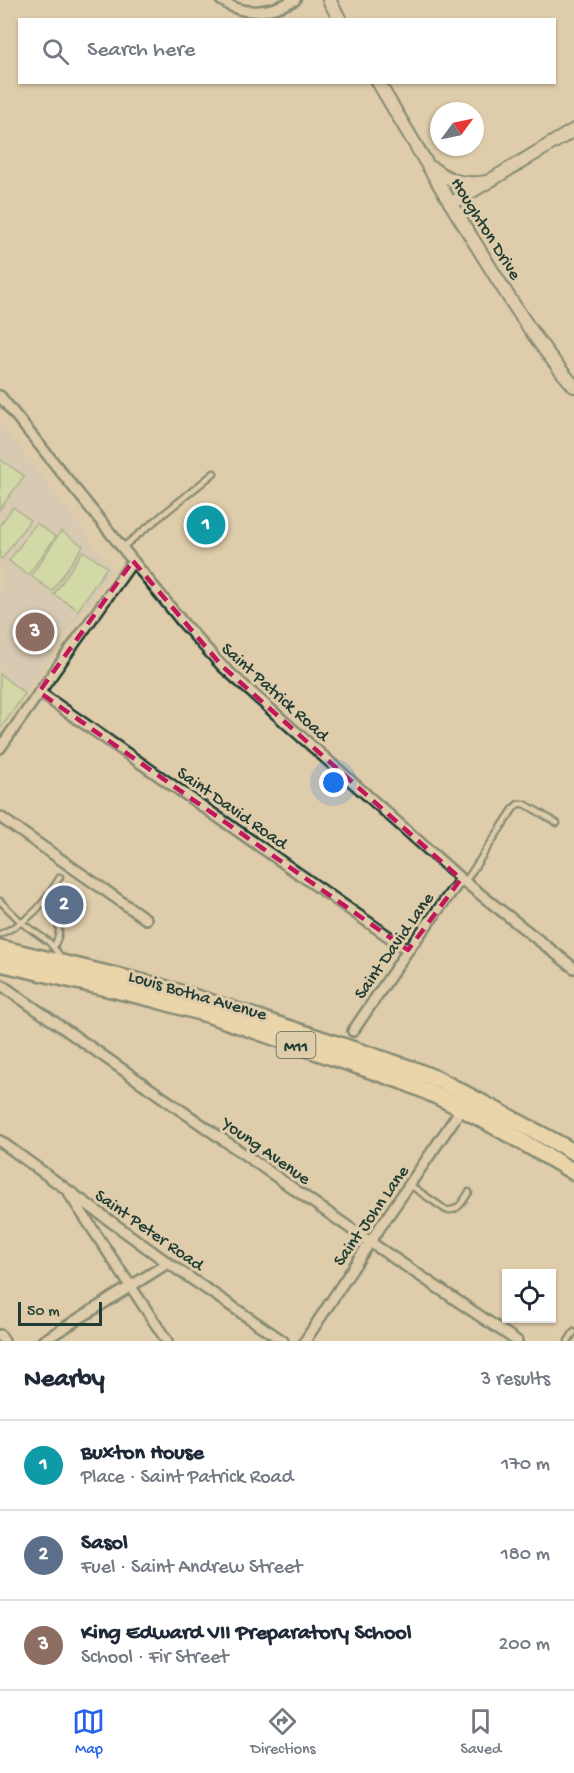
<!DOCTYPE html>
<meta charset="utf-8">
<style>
body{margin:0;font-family:"Gochi Hand",sans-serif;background:#f6f6f7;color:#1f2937}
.controls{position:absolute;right:18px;bottom:18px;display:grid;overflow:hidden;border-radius:0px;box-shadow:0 2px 4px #0004}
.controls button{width:54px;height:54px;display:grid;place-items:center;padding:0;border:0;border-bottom:2px solid #e0e1e3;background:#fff;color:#1f2937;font:30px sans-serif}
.compass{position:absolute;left:430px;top:102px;width:54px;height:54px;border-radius:50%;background:#fff;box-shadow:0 2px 4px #0004;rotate:57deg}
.scale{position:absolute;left:18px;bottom:15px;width:84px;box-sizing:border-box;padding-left:6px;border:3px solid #1f3d34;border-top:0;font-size:16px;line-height:21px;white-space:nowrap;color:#1f3d34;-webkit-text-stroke:4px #dfccaa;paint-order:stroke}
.you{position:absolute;left:334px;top:783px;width:21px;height:21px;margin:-15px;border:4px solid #fff;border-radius:50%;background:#1a73e8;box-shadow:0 0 0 9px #1a73e833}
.badge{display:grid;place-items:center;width:39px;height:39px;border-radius:50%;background:#2563eb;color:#fff;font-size:20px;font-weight:700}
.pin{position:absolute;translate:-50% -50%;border:3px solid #fff;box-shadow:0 2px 6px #0006}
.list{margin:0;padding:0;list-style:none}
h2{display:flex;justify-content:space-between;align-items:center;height:78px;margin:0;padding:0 24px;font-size:26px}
h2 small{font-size:20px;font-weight:400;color:#747a83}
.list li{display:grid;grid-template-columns:39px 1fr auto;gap:18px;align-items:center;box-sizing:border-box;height:90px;padding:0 24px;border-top:2px solid #e0e1e3}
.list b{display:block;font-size:22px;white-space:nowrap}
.list p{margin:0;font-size:20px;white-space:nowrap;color:#747a83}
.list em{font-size:20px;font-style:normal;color:#747a83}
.icon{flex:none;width:33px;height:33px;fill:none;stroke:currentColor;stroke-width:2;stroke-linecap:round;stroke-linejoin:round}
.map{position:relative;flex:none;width:574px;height:1341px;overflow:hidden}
.search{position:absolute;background:#fff;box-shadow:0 2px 4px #0004;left:18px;right:18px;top:18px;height:66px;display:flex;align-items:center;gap:15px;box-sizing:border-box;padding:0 21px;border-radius:0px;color:#747a83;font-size:22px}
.sheet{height:348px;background:#fff}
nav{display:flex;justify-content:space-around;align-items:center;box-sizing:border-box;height:84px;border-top:2px solid #e0e1e3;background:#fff;font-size:16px;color:#747a83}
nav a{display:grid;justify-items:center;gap:3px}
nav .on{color:#2563eb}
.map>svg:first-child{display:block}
.built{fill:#cec6bd}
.pitch{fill:#c3e8a3;stroke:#71926c;stroke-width:1.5}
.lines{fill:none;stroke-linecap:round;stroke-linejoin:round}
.service-casing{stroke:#1f3d34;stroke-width:9}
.minor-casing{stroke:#1f3d34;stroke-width:14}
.tertiary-casing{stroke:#1f3d34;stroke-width:16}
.primary-casing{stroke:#1f3d34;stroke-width:20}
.service{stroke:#dfccaa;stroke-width:4.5}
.minor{stroke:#dfccaa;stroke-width:9}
.tertiary{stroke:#dfccaa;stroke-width:12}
.primary{stroke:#f9ddab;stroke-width:15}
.marked{fill:none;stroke:#c2185b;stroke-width:4.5;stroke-dasharray:12 8;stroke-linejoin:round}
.labels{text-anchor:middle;stroke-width:6;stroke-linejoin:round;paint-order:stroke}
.shield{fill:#dfccaa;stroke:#596857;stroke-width:1.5}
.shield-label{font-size:16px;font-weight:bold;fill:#1f3d34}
.street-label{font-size:18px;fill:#1f3d34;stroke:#dfccaa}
</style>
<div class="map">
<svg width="574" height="1341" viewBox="0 0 574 1341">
<rect width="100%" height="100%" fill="#dfccaa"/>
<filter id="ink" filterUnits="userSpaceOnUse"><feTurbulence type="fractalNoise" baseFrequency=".0167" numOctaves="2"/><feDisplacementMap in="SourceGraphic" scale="12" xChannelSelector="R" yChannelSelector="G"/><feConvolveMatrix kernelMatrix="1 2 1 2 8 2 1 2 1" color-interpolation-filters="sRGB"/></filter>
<g filter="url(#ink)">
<!-- built -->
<path class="built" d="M 0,422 L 113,570 L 0,729 Z"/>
<!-- pitch -->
<g class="pitch">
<path d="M 0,459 L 24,476 L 0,509 Z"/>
<path d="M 13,507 L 30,520 L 2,559 L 0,558 L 0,525 Z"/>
<path d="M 36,523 L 56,537 L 28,575 L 9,561 Z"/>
<path d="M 61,531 L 83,546 L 52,591 L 31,576 Z"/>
<path d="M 83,551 L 107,567 L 78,610 L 54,594 Z"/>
<path d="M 0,674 L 25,694 L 0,729 Z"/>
</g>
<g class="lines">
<!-- service casing -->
<g class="service-casing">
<g id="service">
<path d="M 123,547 L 214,473"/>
<path d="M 465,882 L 514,808 L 518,804 L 525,804 L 557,823"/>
<path d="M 0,901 L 22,923 L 49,942 L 61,957"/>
<path d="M 0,934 C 32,920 42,906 60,877"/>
<path d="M 54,947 C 57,939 61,933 58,925"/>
<path d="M 410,1185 L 446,1210 C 458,1212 463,1201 469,1192"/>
<path d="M 568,1341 L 574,1332"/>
</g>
</g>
<!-- minor casing -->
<g class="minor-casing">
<g id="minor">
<path d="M 221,0 C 245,18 270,12 295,0"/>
<path d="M 0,396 L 183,623 L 222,666 L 461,879 L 574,968"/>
<path d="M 39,692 L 408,950"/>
<path d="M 0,748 L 133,561"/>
<path d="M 0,817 L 146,919"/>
<path d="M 0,984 L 370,1242 L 517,1341"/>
<path d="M 353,1031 L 408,950 L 461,879"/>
<path d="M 0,1141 L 168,1263 L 283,1341"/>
<path d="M 70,1195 L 167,1341"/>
<path d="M 0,1335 L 4,1341"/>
<path d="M 43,1341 L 168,1263"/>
<path d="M 305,1341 L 370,1242 L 462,1108"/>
</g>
</g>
<!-- tertiary casing -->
<g class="tertiary-casing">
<g id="tertiary">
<path d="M 329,0 L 340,20"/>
<path d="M 378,82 C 412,139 445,195 480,251 C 509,298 537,344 574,386"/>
<path d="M 432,168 C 450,181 464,186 486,182"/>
<path d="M 451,204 L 574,130"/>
</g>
</g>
<!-- primary casing -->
<g class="primary-casing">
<g id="primary">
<path d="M 0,948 L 157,986 L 215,1004 L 412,1069 L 439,1080 L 574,1152"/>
<path d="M 0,963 L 154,999 L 210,1015 L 405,1082 C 464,1106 519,1140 574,1172"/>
</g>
</g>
<!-- service -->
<use href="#service" class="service"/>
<!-- minor -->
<use href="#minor" class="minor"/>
<!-- tertiary -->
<use href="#tertiary" class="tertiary"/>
<!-- primary -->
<use href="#primary" class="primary"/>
</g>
</g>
<!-- marked area -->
<path d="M0 0H574V1341H0ZM 133,561 L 222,666 L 461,879 L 408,950 L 39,692 Z" fill="#dfccaa" fill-opacity=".55" fill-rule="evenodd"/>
<path class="marked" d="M 133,561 L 222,666 L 461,879 L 408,950 L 39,692 Z"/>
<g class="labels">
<!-- shield labels -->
<rect class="shield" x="276.5" y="1032" width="39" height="26" rx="4.5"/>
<g class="shield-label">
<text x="296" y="1051">M11</text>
</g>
<!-- street labels -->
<g class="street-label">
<text transform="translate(487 228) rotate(58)" y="6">Houghton Drive</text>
<text transform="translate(276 691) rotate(42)" y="6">Saint Patrick Road</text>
<text transform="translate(233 807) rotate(35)" y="6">Saint David Road</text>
<text transform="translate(393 945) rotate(-55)" y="6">Saint David Lane</text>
<text transform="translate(198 994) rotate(16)" y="6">Louis Botha Avenue</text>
<text transform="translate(267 1150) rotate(35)" y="6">Young Avenue</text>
<text transform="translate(370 1215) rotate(-55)" y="6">Saint John Lane</text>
<text transform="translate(150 1229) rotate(35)" y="6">Saint Peter Road</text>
</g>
</g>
</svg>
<div class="controls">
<button><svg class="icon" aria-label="locate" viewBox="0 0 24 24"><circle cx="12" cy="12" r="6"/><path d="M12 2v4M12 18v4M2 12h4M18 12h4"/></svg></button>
</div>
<svg class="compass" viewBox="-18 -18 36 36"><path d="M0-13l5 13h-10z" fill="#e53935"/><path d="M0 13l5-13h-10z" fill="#747a83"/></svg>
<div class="scale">50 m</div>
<div class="you"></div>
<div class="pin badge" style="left:206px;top:525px;background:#0f9aa8">1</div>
<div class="pin badge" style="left:64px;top:905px;background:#5c6f8a">2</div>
<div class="pin badge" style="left:35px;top:632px;background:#8d6e63">3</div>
<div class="search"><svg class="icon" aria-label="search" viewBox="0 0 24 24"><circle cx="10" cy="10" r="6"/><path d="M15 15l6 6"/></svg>Search here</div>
</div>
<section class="sheet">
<h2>Nearby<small>3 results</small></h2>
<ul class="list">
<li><span class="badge" style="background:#0f9aa8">1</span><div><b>Buxton House</b><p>Place · Saint Patrick Road</p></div><em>170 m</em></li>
<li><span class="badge" style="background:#5c6f8a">2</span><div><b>Sasol</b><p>Fuel · Saint Andrew Street</p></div><em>180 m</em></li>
<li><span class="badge" style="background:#8d6e63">3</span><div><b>King Edward VII Preparatory School</b><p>School · Fir Street</p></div><em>200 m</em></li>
</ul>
</section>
<nav>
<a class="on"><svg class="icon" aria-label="map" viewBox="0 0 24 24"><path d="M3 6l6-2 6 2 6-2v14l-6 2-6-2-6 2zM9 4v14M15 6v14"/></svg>Map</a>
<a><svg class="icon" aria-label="directions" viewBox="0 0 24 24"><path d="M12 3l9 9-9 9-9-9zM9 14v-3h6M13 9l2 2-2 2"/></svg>Directions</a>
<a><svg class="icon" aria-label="saved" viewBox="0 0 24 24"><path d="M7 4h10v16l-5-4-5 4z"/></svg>Saved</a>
</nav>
